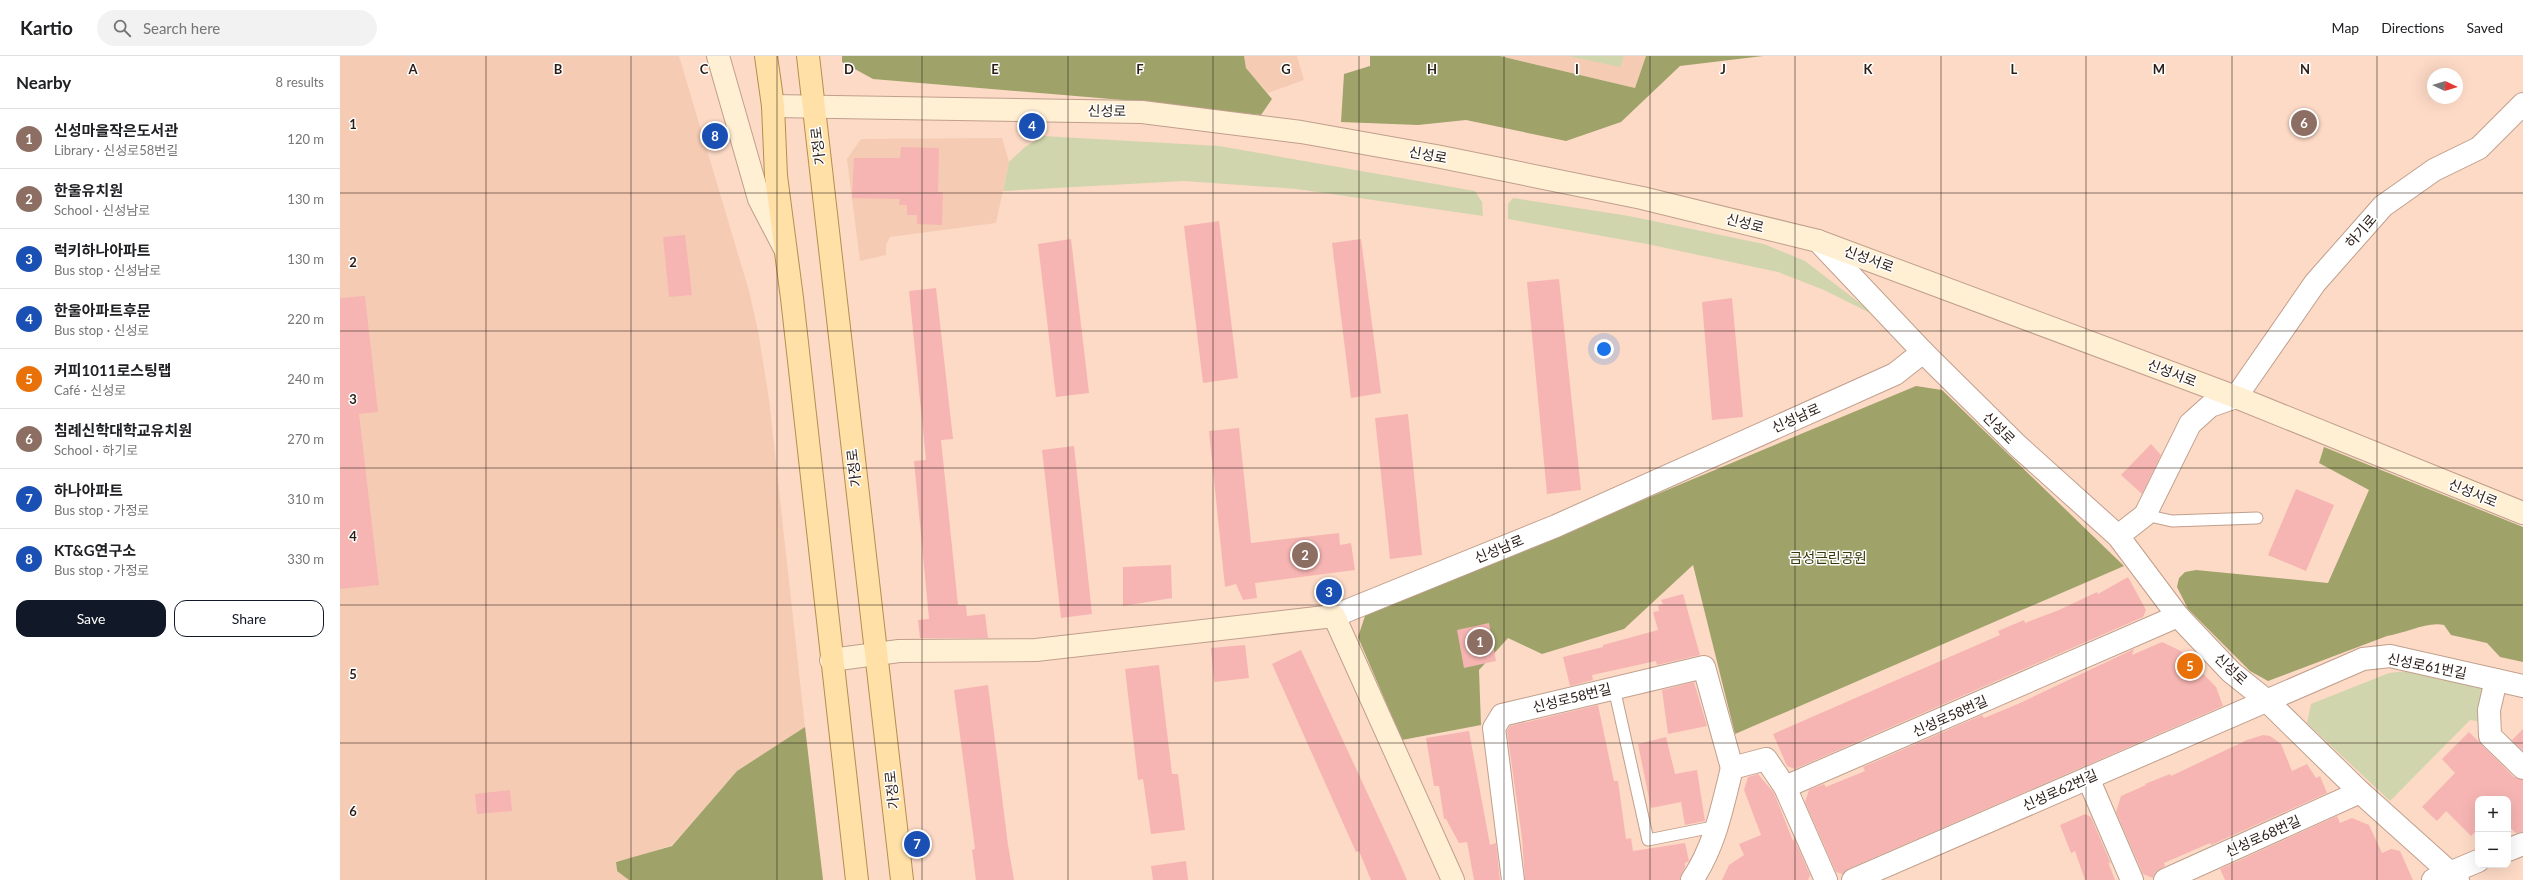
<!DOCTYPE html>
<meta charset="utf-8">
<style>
body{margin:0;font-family:Lato,"Noto Sans KR",sans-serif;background:#f2f2f2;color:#202124}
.controls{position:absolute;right:12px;bottom:12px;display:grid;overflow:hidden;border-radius:8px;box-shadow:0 4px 16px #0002}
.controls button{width:36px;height:36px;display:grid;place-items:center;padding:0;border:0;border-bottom:1px solid #e0e0e0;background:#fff;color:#202124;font:20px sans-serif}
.compass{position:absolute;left:2087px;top:12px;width:36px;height:36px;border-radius:50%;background:#fff;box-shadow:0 4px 16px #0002;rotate:94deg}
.you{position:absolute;left:1264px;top:293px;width:14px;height:14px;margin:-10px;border:3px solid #fff;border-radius:50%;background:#1a73e8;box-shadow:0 0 0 6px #1a73e833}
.badge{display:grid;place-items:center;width:26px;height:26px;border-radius:50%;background:#111827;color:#fff;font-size:13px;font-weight:700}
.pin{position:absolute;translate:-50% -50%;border:2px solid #fff;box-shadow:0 1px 4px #0006}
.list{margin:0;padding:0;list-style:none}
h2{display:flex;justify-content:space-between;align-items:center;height:52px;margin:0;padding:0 16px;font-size:17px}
h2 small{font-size:13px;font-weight:400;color:#757577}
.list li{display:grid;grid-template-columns:26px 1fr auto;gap:12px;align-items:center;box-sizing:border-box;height:60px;padding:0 16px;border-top:1px solid #e0e0e0}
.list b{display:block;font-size:15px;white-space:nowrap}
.list p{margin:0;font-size:13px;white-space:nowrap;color:#757577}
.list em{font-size:13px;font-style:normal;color:#757577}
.actions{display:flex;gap:8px;padding:12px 16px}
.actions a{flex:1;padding:9px 0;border:1px solid #111827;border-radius:12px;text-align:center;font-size:14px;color:#111827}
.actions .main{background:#111827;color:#fff}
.icon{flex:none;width:22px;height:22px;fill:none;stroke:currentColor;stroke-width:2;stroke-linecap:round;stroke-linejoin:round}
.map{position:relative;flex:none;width:2183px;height:824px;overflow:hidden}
header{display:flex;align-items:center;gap:24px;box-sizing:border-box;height:56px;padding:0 20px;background:#fff;border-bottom:1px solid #e0e0e0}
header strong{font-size:19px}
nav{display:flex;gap:22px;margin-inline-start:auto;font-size:14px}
.search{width:280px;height:36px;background:#f2f2f2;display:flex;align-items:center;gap:10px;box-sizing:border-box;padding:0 14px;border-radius:22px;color:#757577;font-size:15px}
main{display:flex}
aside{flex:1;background:#fff}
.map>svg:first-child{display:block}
.built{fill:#f5cbb3}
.green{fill:#d1d5ad}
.forest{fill:#9fa36a}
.building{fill:#f6b5b2}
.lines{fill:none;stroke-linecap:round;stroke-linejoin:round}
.lane-casing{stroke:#c09f8c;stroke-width:13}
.street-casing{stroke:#c09f8c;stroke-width:24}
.secondary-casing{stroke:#c09f8c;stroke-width:24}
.primary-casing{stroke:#b48e4e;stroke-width:24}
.lane{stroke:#fff;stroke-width:11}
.street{stroke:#fff;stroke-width:22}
.secondary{stroke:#ffefd3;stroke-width:22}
.primary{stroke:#ffe0a7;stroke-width:22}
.grid{fill:none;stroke:#2a1d16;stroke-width:1;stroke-opacity:0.55}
.labels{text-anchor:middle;stroke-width:3;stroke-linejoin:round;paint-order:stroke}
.street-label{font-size:14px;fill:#2a1d16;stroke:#fff}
.park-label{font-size:14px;fill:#37390b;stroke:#fff}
.grid-label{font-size:13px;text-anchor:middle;font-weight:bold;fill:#2a1d16;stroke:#fff;stroke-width:3;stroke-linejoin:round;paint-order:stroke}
</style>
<header>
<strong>Kartio</strong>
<div class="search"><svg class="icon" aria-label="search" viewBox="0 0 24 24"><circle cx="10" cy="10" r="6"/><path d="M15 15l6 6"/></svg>Search here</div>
<nav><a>Map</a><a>Directions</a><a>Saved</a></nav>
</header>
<main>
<aside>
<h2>Nearby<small>8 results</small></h2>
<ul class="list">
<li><span class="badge" style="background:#8d6e63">1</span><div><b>신성마을작은도서관</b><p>Library · 신성로58번길</p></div><em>120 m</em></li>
<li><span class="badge" style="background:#8d6e63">2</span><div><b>한울유치원</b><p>School · 신성남로</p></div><em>130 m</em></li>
<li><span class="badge" style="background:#1a4fb4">3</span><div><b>럭키하나아파트</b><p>Bus stop · 신성남로</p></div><em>130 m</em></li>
<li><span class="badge" style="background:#1a4fb4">4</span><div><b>한울아파트후문</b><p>Bus stop · 신성로</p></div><em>220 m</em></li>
<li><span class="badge" style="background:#e8710a">5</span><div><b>커피1011로스팅랩</b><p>Café · 신성로</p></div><em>240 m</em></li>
<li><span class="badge" style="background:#8d6e63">6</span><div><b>침례신학대학교유치원</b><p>School · 하기로</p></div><em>270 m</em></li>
<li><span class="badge" style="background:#1a4fb4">7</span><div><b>하나아파트</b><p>Bus stop · 가정로</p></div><em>310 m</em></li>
<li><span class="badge" style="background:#1a4fb4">8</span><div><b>KT&amp;G연구소</b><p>Bus stop · 가정로</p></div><em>330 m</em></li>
</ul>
<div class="actions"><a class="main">Save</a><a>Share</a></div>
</aside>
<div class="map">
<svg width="2183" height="824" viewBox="0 0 2183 824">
<rect width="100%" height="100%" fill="#fddac6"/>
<!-- built -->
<g class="built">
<path d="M 0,0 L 339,0 L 409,235 L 418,275 L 429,343 L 465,671 L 397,715 L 332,789 L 290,803 L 276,805 L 276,815 L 479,791 L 483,824 L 0,824 Z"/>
<path d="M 904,0 L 957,0 L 964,24 L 928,37 L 906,12 Z"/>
<path d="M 1161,0 L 1306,0 L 1295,32 Z"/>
<path d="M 662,82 L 669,106 L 656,167 L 550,181 L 546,189 L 546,199 L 520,205 L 507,103 L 521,83 Z"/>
</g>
<!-- green -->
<g class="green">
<path d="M 1228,0 L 1284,0 L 1280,11 Z"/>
<path d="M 703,80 L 879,90 L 1135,135 L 1142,146 L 1143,160 L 957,133 L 844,125 L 663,135 L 669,106 L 685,91 Z"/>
<path d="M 1173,142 L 1289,160 L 1424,188 L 1465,205 L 1538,261 L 1484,234 L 1438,216 L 1307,188 L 1168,163 L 1168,148 Z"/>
<path d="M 2068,615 L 2148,632 L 2142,666 L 2130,664 L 2050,745 L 1967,667 L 1971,648 L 2049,617 Z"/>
</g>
<!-- forest -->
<g class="forest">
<path d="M 502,0 L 904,0 L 906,12 L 932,43 L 921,59 L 795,45 L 533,23 L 502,6 Z"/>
<path d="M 1030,0 L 1160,0 L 1295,32 L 1306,0 L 1423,0 L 1340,10 L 1281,66 L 1226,85 L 1126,64 L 1078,69 L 1001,66 L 1004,18 L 1030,10 Z"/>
<path d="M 1576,330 L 1602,334 L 1784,510 L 1395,678 L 1353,509 L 1284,573 L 1202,598 L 1168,582 L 1139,614 L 1141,669 L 1062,684 L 1018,581 L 1025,560 Z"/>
<path d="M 1984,391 L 2183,471 L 2183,606 L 2160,601 L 2147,587 L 2111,579 L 2104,569 C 2088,565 2066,577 2047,580 L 1928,625 L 1910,615 L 1848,553 L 1837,531 L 1839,522 L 1845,516 L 1856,514 L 1988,527 L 2029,434 L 1979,407 Z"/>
<path d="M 465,671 L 483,824 L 289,824 L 277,815 L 276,806 L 332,790 L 397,715 Z"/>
</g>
<!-- building -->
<g class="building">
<path d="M 561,91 L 599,92 L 598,136 L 603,136 L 602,169 L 577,168 L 577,159 L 567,159 L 567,149 L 559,149 L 560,143 L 512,142 L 514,102 L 560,102 Z"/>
<path d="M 879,165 L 898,322 L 863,327 L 844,170 Z"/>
<path d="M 345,179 L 352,239 L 329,241 L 323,181 Z"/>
<path d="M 731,183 L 749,337 L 716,341 L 698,188 Z"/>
<path d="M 1021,183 L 1041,337 L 1011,342 L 992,187 Z"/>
<path d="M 1219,223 L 1241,434 L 1207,438 L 1187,226 Z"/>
<path d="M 596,232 L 613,383 L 601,384 L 618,549 L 626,549 L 627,560 L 645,558 L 648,582 L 580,582 L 578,564 L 589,563 L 574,405 L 586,404 L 569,235 Z"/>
<path d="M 25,240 L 38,356 L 19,358 L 39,529 L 0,533 L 0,242 Z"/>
<path d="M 1392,242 L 1403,361 L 1372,364 L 1362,246 Z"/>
<path d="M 1068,358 L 1082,499 L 1050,503 L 1035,362 Z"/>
<path d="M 899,372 L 911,487 L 999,477 L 1000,489 L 1011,487 L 1015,514 L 915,527 L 917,542 L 903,544 L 896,528 L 885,531 L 869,375 Z"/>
<path d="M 1811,388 L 1821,399 L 1802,438 L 1781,419 Z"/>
<path d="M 734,390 L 752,558 L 721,562 L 702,394 Z"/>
<path d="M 1956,433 L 1994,449 L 1966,515 L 1928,499 Z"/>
<path d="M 831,509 L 832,542 L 783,550 L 783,511 Z"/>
<path d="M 1788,521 L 1806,554 L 1803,561 L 1455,713 L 1447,710 L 1433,678 L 1660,579 L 1658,575 L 1684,564 L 1685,567 L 1719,554 L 1757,536 L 1758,538 Z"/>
<path d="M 1343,538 L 1360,599 L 1317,609 L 1316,605 L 1252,619 L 1253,624 L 1230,630 L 1223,601 L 1263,591 L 1263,589 L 1318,574 L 1313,556 L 1319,555 L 1318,549 L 1323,548 L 1321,544 Z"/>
<path d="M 1149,567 L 1156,605 L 1124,612 L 1117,574 Z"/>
<path d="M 1822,586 L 1841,595 L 1876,631 L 1883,650 L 1508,813 L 1502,818 L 1496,816 L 1465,746 L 1469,734 L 1484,728 L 1486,731 L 1525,715 L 1523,711 L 1642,659 L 1644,662 L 1678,648 L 1794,593 L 1792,599 Z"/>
<path d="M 905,589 L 909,622 L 874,626 L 871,592 Z"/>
<path d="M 961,594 L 1057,801 L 1067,824 L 1031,824 L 1019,795 L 1016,796 L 932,608 Z"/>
<path d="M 819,609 L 832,718 L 838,718 L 845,774 L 811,778 L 803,723 L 798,724 L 785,613 Z"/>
<path d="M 1354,626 L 1367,670 L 1328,678 L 1322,634 Z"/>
<path d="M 648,629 L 668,789 L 674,824 L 636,824 L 632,794 L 635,793 L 614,634 Z"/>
<path d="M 1258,649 L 1274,725 L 1278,725 L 1286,783 L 1291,782 L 1293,795 L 1345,787 L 1349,805 L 1345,807 L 1345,811 L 1340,824 L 1185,824 L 1182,782 L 1167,675 L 1170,670 Z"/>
<path d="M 2183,673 L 2183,695 L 2172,684 Z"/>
<path d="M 1129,675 L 1150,789 L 1156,787 L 1160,824 L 1134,824 L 1127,786 L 1119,787 L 1106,763 L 1104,763 L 1099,730 L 1094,730 L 1086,682 Z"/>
<path d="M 2129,676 L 2174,721 L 2183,724 L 2183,776 L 2176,777 L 2168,770 L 2168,743 L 2138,743 L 2138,773 L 2131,780 L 2106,755 L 2097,765 L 2082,751 L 2115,717 L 2102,703 Z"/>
<path d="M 1923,679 L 1930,680 L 1941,688 L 1952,715 L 1967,708 L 1976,722 L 1980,720 L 1987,737 L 1871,789 L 1870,787 L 1824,807 L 1825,810 L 1815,816 L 1813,822 L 1803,818 L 1776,756 L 1781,740 L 1806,729 L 1805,728 L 1830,718 L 1831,720 L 1907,684 Z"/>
<path d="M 1326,681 L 1335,718 L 1357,714 L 1365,765 L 1345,769 L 1341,746 L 1311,752 L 1298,688 Z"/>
<path d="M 1418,718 L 1434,737 L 1453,785 L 1454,782 L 1470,819 L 1468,824 L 1382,824 L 1389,809 L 1404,799 L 1399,788 L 1421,779 L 1404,734 L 1408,721 Z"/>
<path d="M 170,734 L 172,755 L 137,758 L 135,738 Z"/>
<path d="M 1745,758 L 1751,761 L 1771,808 L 1768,806 L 1775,824 L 1745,824 L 1735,795 L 1731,797 L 1720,769 Z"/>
<path d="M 1997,760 L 2000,767 L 2012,762 L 2029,769 L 2042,797 L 2051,793 L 2060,795 L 2073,824 L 1885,824 L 1880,813 Z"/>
<path d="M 846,805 L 848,824 L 813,824 L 811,810 Z"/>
</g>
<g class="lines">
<!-- lane casing -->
<g class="lane-casing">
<g id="lane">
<path d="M 1805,459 L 1832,465 L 1917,462"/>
<path d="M 1274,632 L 1308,784 L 1378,770"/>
</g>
</g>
<!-- street casing -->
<g class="street-casing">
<g id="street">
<path d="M 1478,185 L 1583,296 L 1678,390 L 1778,480 L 1838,560 L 1891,616 L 1926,644 L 2020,736 L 2118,824"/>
<path d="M 1778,480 L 1805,459 L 1850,368 L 1870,350 L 1896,341 L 1975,227 L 2043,150 L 2094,114 L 2139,92 L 2183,48"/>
<path d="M 994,560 L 1216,470 L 1555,318 L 1583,296"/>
<path d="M 2156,624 L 2149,654 L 2150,680 L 2183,712"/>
<path d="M 1748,722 L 1792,824"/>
<path d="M 1445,731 L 1486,824"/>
<path d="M 2168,794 L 2183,788"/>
<path d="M 1173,824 L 1154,672 L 1162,659 L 1364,611 L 1392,712"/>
<path d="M 1352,824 C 1375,790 1382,752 1392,712 L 1426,703 L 1445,731 L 1838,560"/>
<path d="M 1513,824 L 2023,603 L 2050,600 L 2183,630"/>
<path d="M 1825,824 L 2020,736"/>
<path d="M 2093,824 L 2138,805"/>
</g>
</g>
<!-- secondary casing -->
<g class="secondary-casing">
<g id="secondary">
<path d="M 378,0 L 419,143 L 445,193"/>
<path d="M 433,50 L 802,56 L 961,76 L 1096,100 L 1302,142 L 1478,185 L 1896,341 L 2183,457"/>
<path d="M 491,604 L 559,595 L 696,594 L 994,560 L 1113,824"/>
</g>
</g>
<!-- primary casing -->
<g class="primary-casing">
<g id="primary">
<path d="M 426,0 L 433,50 L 436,120 L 452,242 L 517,824"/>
<path d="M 468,0 L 562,824"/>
</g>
</g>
<!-- lane -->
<use href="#lane" class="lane"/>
<!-- street -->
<use href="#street" class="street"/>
<!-- secondary -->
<use href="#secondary" class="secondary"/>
<!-- primary -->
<use href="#primary" class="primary"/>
</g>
<!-- grid -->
<path class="grid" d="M 146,0 L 146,824M 291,0 L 291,824M 437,0 L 437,824M 582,0 L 582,824M 728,0 L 728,824M 873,0 L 873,824M 1019,0 L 1019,824M 1164,0 L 1164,824M 1310,0 L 1310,824M 1455,0 L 1455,824M 1601,0 L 1601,824M 1746,0 L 1746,824M 1892,0 L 1892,824M 2037,0 L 2037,824M 0,137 L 2183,137M 0,275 L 2183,275M 0,412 L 2183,412M 0,549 L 2183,549M 0,687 L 2183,687"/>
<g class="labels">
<!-- street labels -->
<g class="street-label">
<text transform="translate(767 55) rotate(1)" y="5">신성로</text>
<text transform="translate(478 90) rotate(-97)" y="5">가정로</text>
<text transform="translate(1088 99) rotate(10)" y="5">신성로</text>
<text transform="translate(1405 167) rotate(14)" y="5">신성로</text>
<text transform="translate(2021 175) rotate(-49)" y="5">하기로</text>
<text transform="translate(1529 203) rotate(20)" y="5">신성서로</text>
<text transform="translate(1832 317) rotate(21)" y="5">신성서로</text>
<text transform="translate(1456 362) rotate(-24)" y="5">신성남로</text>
<text transform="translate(1659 372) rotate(45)" y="5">신성로</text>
<text transform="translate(514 412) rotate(-97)" y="5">가정로</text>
<text transform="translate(2133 437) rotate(22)" y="5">신성서로</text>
<text transform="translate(1159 493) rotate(-22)" y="5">신성남로</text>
<text transform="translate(2087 610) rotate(11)" y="5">신성로61번길</text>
<text transform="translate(1891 613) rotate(43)" y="5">신성로</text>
<text transform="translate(1232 642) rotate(-14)" y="5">신성로58번길</text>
<text transform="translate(1610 660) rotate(-24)" y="5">신성로58번길</text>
<text transform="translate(552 734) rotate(-96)" y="5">가정로</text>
<text transform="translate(1720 734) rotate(-24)" y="5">신성로62번길</text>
<text transform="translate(1923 780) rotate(-24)" y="5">신성로68번길</text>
</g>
<!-- park labels -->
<g class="park-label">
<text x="1488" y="507">금성근린공원</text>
</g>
</g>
<g class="grid-label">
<text x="73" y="18">A</text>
<text x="218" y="18">B</text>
<text x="364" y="18">C</text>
<text x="509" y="18">D</text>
<text x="655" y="18">E</text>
<text x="800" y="18">F</text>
<text x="946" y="18">G</text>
<text x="1092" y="18">H</text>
<text x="1237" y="18">I</text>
<text x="1383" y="18">J</text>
<text x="1528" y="18">K</text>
<text x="1674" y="18">L</text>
<text x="1819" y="18">M</text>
<text x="1965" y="18">N</text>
<text x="13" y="73">1</text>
<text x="13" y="211">2</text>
<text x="13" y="348">3</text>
<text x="13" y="485">4</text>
<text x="13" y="623">5</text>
<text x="13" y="760">6</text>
</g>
</svg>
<div class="controls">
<button>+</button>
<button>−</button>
</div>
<svg class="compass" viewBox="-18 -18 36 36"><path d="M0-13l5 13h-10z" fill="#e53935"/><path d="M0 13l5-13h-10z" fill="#757577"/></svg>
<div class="you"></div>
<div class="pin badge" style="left:1140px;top:586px;background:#8d6e63">1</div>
<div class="pin badge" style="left:965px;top:499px;background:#8d6e63">2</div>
<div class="pin badge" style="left:989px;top:536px;background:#1a4fb4">3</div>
<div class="pin badge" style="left:692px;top:70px;background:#1a4fb4">4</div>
<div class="pin badge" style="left:1850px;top:610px;background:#e8710a">5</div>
<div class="pin badge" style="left:1964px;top:67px;background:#8d6e63">6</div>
<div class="pin badge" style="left:577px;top:788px;background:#1a4fb4">7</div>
<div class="pin badge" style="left:375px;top:80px;background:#1a4fb4">8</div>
</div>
</main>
